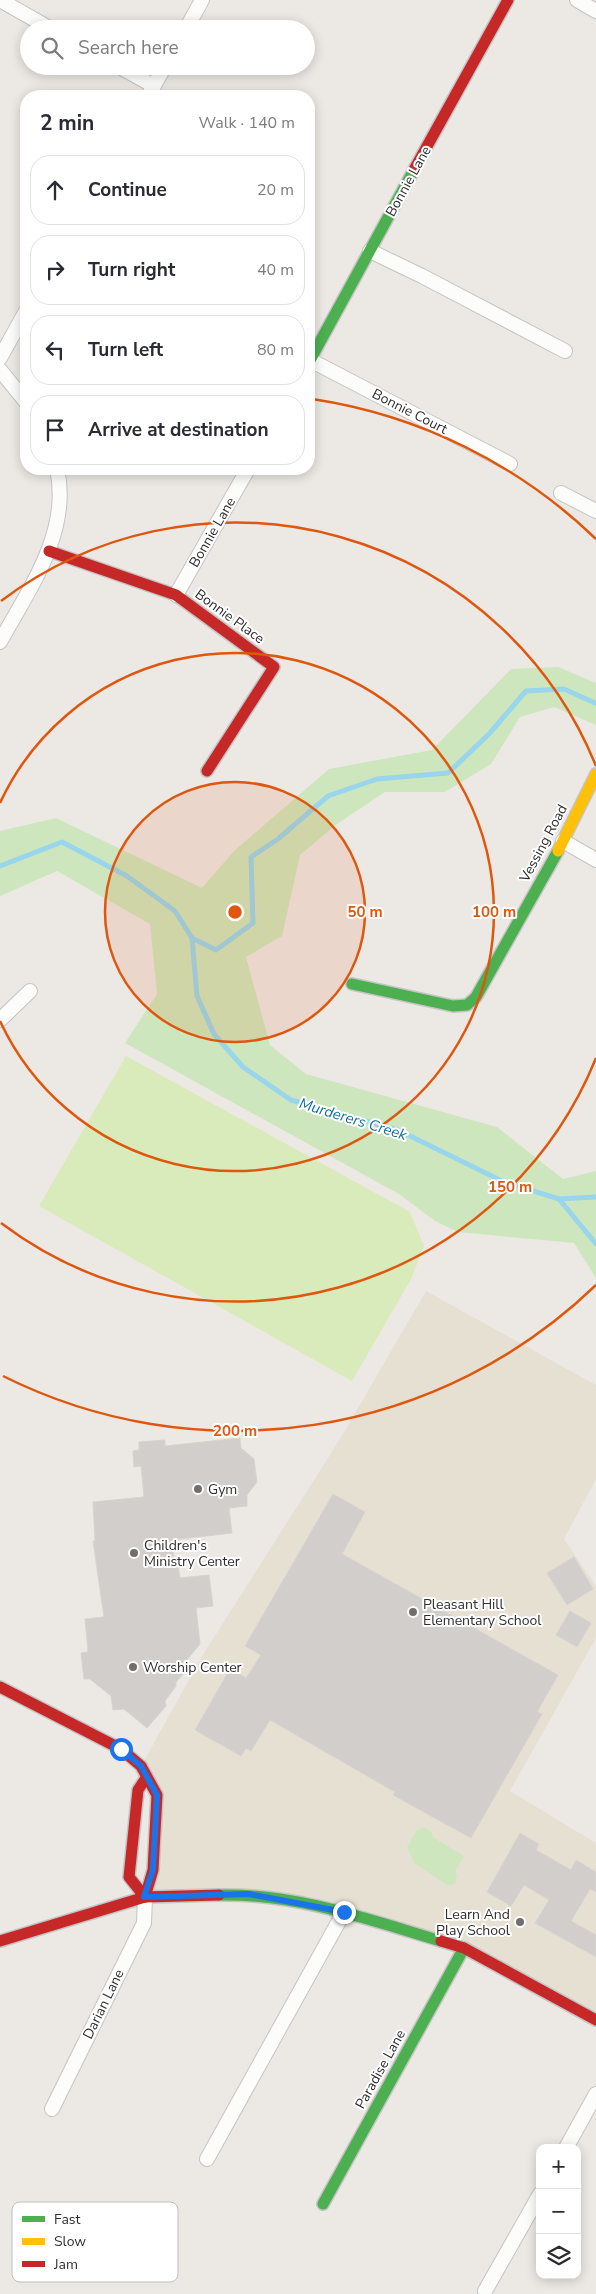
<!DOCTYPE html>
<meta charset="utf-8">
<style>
body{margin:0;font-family:"Nunito Sans",sans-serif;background:#f2f2f3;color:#2b2b33}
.controls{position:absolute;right:15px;bottom:15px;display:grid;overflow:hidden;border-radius:10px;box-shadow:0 2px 12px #0003}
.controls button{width:45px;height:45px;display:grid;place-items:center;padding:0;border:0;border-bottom:1px solid #e1e1e2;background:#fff;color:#2b2b33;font:25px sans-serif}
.stop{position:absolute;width:15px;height:15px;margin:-11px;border:4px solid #1a73e8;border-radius:50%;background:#fff}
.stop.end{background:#1a73e8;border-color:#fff;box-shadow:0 1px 5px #0008}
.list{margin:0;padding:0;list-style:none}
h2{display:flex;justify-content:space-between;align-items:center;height:65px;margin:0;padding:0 20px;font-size:21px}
h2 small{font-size:16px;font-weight:400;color:#7c7c81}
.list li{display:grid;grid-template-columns:32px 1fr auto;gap:15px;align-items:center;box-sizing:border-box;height:70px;margin:0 10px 10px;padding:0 10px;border:1px solid #e1e1e2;border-radius:20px}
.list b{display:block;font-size:19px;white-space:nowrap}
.list em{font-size:16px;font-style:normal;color:#7c7c81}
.icon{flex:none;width:28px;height:28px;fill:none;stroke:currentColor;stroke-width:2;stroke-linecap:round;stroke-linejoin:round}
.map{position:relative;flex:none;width:596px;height:2294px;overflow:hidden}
.search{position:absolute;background:#fff;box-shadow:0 2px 12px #0003;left:20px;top:20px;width:295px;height:55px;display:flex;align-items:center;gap:12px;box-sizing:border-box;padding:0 18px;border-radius:28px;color:#7c7c81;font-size:19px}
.panel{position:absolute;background:#fff;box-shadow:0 2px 12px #0003;left:20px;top:90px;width:295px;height:385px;border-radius:20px}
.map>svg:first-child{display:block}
.education{fill:#e6e0d3}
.green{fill:#cee6be}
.pitch{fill:#d9eabb}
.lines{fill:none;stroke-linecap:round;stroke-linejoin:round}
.stream{stroke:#99d6ec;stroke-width:5}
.building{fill:#d1cecb;stroke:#d7d4d0}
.street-casing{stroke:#c5c4c5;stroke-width:16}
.fast-casing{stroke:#c5c4c5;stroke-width:14}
.slow-casing{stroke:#c5c4c5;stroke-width:14}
.jam-casing{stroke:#c5c4c5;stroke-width:14}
.street{stroke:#fcfcfb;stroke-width:14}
.fast{stroke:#4caf50;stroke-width:11}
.slow{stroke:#ffc107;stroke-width:11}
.jam{stroke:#c62828;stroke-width:11}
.route{stroke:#1a73e8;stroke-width:6}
.ring{fill:none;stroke:#df570e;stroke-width:2.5}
.poi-dot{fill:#706f6e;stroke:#fff;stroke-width:2}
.labels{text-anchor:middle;stroke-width:4;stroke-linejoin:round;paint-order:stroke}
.street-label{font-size:14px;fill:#2e2e2e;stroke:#fff}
.poi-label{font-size:14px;fill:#2e2e2e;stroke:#fff;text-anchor:start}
.water-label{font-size:15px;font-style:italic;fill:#0d6fa3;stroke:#fff}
.key{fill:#fff;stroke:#c0c0c0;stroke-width:1}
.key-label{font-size:14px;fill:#2e2e2e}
.centre{fill:#df570e;stroke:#fff;stroke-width:2.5}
.ring-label{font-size:15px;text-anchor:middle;font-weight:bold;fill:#df570e;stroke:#fff;stroke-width:4;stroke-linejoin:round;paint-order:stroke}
</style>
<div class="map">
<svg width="596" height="2294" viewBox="0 0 596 2294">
<rect width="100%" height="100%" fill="#ece8e4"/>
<!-- education -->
<path class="education" d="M 426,1291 L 596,1385 L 596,1479 L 564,1539 L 596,1586 L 596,1638 L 510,1791 L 596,1843 L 596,2017 L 464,1948 L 249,1894 L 145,1897 L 157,1795 L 141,1766 L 204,1653 L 340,1439 Z"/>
<!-- green -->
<g class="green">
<path d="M 558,667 L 596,683 L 596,725 L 554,707 L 520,717 L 491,764 L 445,792 L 385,792 L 337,824 L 300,855 L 282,936 L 246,957 L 270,1045 L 306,1074 L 497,1127 L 563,1179 L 596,1171 L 596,1278 L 574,1243 L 458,1232 L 435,1221 L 399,1194 L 125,1043 L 157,994 L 150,924 L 57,871 L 0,896 L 0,831 L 56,818 L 202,888 L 234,851 L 329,769 L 432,750 L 511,669 Z"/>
<path d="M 424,1828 L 431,1831 L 434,1838 L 464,1856 L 455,1872 L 457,1876 L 455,1884 L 447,1885 L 414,1863 L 407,1847 L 417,1830 Z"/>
</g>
<!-- pitch -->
<path class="pitch" d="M 126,1056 L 410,1212 L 424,1246 L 411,1279 L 352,1381 L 39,1206 Z"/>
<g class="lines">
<!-- stream -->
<g class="stream">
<path d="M 0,866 L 62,842 L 127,876 L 175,911 L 192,938 L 197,996 L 214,1034 L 243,1067 L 291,1100 L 398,1130 L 504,1182 L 559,1199 L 596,1197"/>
<path d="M 192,938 L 216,950 L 253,923 L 251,857 L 278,839 L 328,796 L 377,779 L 448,773 L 489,734 L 526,691 L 564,689 L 595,703"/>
<path d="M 559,1199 L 596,1244"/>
</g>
</g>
<!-- building -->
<g class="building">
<path d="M 240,1438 L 241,1448 L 254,1459 L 257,1482 L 247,1495 L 247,1506 L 229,1508 L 232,1533 L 172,1540 L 175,1566 L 178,1566 L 180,1578 L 209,1575 L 213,1606 L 196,1608 L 200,1644 L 186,1661 L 183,1661 L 184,1673 L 176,1682 L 176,1686 L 165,1701 L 166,1706 L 147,1728 L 124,1709 L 113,1710 L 111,1696 L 90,1679 L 84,1679 L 81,1653 L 88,1652 L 85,1619 L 104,1617 L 93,1541 L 95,1541 L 93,1502 L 144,1497 L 141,1466 L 134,1467 L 133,1451 L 139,1450 L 139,1442 L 165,1440 L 165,1446 Z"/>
<path d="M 333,1494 L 365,1512 L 342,1554 L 558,1675 L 537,1712 L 542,1714 L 471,1838 L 393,1795 L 395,1792 L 270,1720 L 251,1751 L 246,1748 L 241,1756 L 195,1730 L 230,1669 L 246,1678 L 261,1655 L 245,1646 Z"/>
<path d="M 574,1557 L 593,1589 L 567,1605 L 547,1573 Z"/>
<path d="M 570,1611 L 591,1623 L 577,1647 L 556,1635 Z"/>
<path d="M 520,1833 L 539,1844 L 536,1850 L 571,1870 L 576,1860 L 596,1872 L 596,1892 L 590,1889 L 571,1921 L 596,1935 L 596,1957 L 535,1923 L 549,1900 L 524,1885 L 511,1906 L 487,1892 Z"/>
</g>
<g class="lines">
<!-- street casing -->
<g class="street-casing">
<g id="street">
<path d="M 0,0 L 51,29"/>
<path d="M 577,0 L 596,11"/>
<path d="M 186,29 L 202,0"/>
<path d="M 118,66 L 154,86"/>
<path d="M 148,96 L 165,66"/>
<path d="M 370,251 L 422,276 L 565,351"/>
<path d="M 0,358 L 26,311"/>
<path d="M 310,360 L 510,464"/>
<path d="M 0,370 L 26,402"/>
<path d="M 561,493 L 596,511"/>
<path d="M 176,595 L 248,469"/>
<path d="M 0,642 C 29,589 71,532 57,469"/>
<path d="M 563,841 L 596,860"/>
<path d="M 0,1020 L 30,991"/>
<path d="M 52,2109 L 144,1923 L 145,1897"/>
<path d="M 566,2148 L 596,2094"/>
<path d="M 207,2159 L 344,1912"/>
<path d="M 485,2291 L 540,2194"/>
</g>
</g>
<!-- fast casing -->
<g class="fast-casing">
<g id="fast">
<path d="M 309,362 L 415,168"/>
<path d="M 352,984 L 453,1006 L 467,1005 L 476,997 L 558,851"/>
<path d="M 219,1895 C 295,1893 370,1920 441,1941"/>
<path d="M 323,2204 L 464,1948"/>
</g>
</g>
<!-- slow casing -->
<g class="slow-casing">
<path id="slow" d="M 558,851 L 596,774"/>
</g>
<!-- jam casing -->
<g class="jam-casing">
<g id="jam">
<path d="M 415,168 L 508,0"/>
<path d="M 49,551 L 176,595 L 274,667 L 207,771"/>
<path d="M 0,1687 L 121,1749 L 141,1766 L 157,1795 L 153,1870 L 145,1897"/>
<path d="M 145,1897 L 129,1877 L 138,1790 L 146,1778"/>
<path d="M 0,1941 L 145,1897 L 219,1895"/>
<path d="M 441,1941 L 464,1948 L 596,2020"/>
</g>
</g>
<!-- street -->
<use href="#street" class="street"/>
<!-- fast -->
<use href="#fast" class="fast"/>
<!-- slow -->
<use href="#slow" class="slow"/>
<!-- jam -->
<use href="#jam" class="jam"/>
</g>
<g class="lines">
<!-- route -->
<path class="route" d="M 121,1749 L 141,1766 L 157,1795 L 153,1870 L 144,1897 L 249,1894 L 344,1912"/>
</g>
<!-- distance rings -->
<circle cx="235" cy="912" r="130" fill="#df570e" fill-opacity=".12"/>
<g class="ring">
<circle cx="235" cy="912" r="130"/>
<path d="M0 803A259 259 0 1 1 0 1021"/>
<path d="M596 1058A389 389 0 0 1 1 1223M1 601A389 389 0 0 1 596 766"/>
<path d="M596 1285A519 519 0 0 1 3 1376M312 399A519 519 0 0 1 596 539"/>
</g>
<!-- markers -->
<g class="poi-dot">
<circle cx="198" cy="1489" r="5"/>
<circle cx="134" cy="1553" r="5"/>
<circle cx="413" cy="1612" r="5"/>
<circle cx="133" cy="1667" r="5"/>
<circle cx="520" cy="1922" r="5"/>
</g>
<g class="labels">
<!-- street labels -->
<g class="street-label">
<text transform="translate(408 181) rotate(-61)" y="5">Bonnie Lane</text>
<text transform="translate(410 411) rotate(27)" y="5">Bonnie Court</text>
<text transform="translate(212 532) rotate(-60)" y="5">Bonnie Lane</text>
<text transform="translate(230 616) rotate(36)" y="5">Bonnie Place</text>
<text transform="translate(543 843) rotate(-62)" y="5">Vessing Road</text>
<text transform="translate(103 2004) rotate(-64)" y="5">Darian Lane</text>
<text transform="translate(380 2069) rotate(-61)" y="5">Paradise Lane</text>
</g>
<!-- poi labels -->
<g class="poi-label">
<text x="208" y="1494">Gym</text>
<text x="144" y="1550">Children's<tspan x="144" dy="16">Ministry Center</tspan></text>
<text x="423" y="1609">Pleasant Hill<tspan x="423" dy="16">Elementary School</tspan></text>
<text x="143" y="1672">Worship Center</text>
<text x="510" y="1919" text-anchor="end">Learn And<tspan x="510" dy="16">Play School</tspan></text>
</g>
<!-- water labels -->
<g class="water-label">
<text transform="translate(353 1119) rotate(17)" y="5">Murderers Creek</text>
</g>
</g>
<!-- legend -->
<rect x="12" y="2202" width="166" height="80" rx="8" class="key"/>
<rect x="22" y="2216" width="23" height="6" fill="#4caf50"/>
<rect x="22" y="2238" width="23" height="7" fill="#ffc107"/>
<rect x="22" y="2261" width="23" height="6" fill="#c62828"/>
<g class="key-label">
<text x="54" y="2224">Fast</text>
<text x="54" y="2246">Slow</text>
<text x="54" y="2269">Jam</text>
</g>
<circle cx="235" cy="912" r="8" class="centre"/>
<g class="ring-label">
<text x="365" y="917">50 m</text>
<text x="494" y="917">100 m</text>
<text x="510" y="1192">150 m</text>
<text x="235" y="1436">200 m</text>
</g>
</svg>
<div class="controls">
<button>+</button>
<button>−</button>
<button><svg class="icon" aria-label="layers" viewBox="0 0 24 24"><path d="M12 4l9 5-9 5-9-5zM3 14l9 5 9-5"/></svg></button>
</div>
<div class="stop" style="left:121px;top:1749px"></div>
<div class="stop end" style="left:344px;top:1912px"></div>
<div class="search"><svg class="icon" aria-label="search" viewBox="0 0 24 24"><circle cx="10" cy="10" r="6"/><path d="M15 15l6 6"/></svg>Search here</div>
<section class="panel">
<h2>2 min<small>Walk · 140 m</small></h2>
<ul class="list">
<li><svg class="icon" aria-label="ahead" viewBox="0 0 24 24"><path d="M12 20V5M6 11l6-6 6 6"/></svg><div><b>Continue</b></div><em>20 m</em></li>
<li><svg class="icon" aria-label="right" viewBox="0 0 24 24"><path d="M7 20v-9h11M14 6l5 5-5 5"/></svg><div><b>Turn right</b></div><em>40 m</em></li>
<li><svg class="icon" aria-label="left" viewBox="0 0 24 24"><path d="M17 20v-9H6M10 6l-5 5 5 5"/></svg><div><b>Turn left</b></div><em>80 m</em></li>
<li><svg class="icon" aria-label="arrive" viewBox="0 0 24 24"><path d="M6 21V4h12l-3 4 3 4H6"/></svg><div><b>Arrive at destination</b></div></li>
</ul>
</section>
</div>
